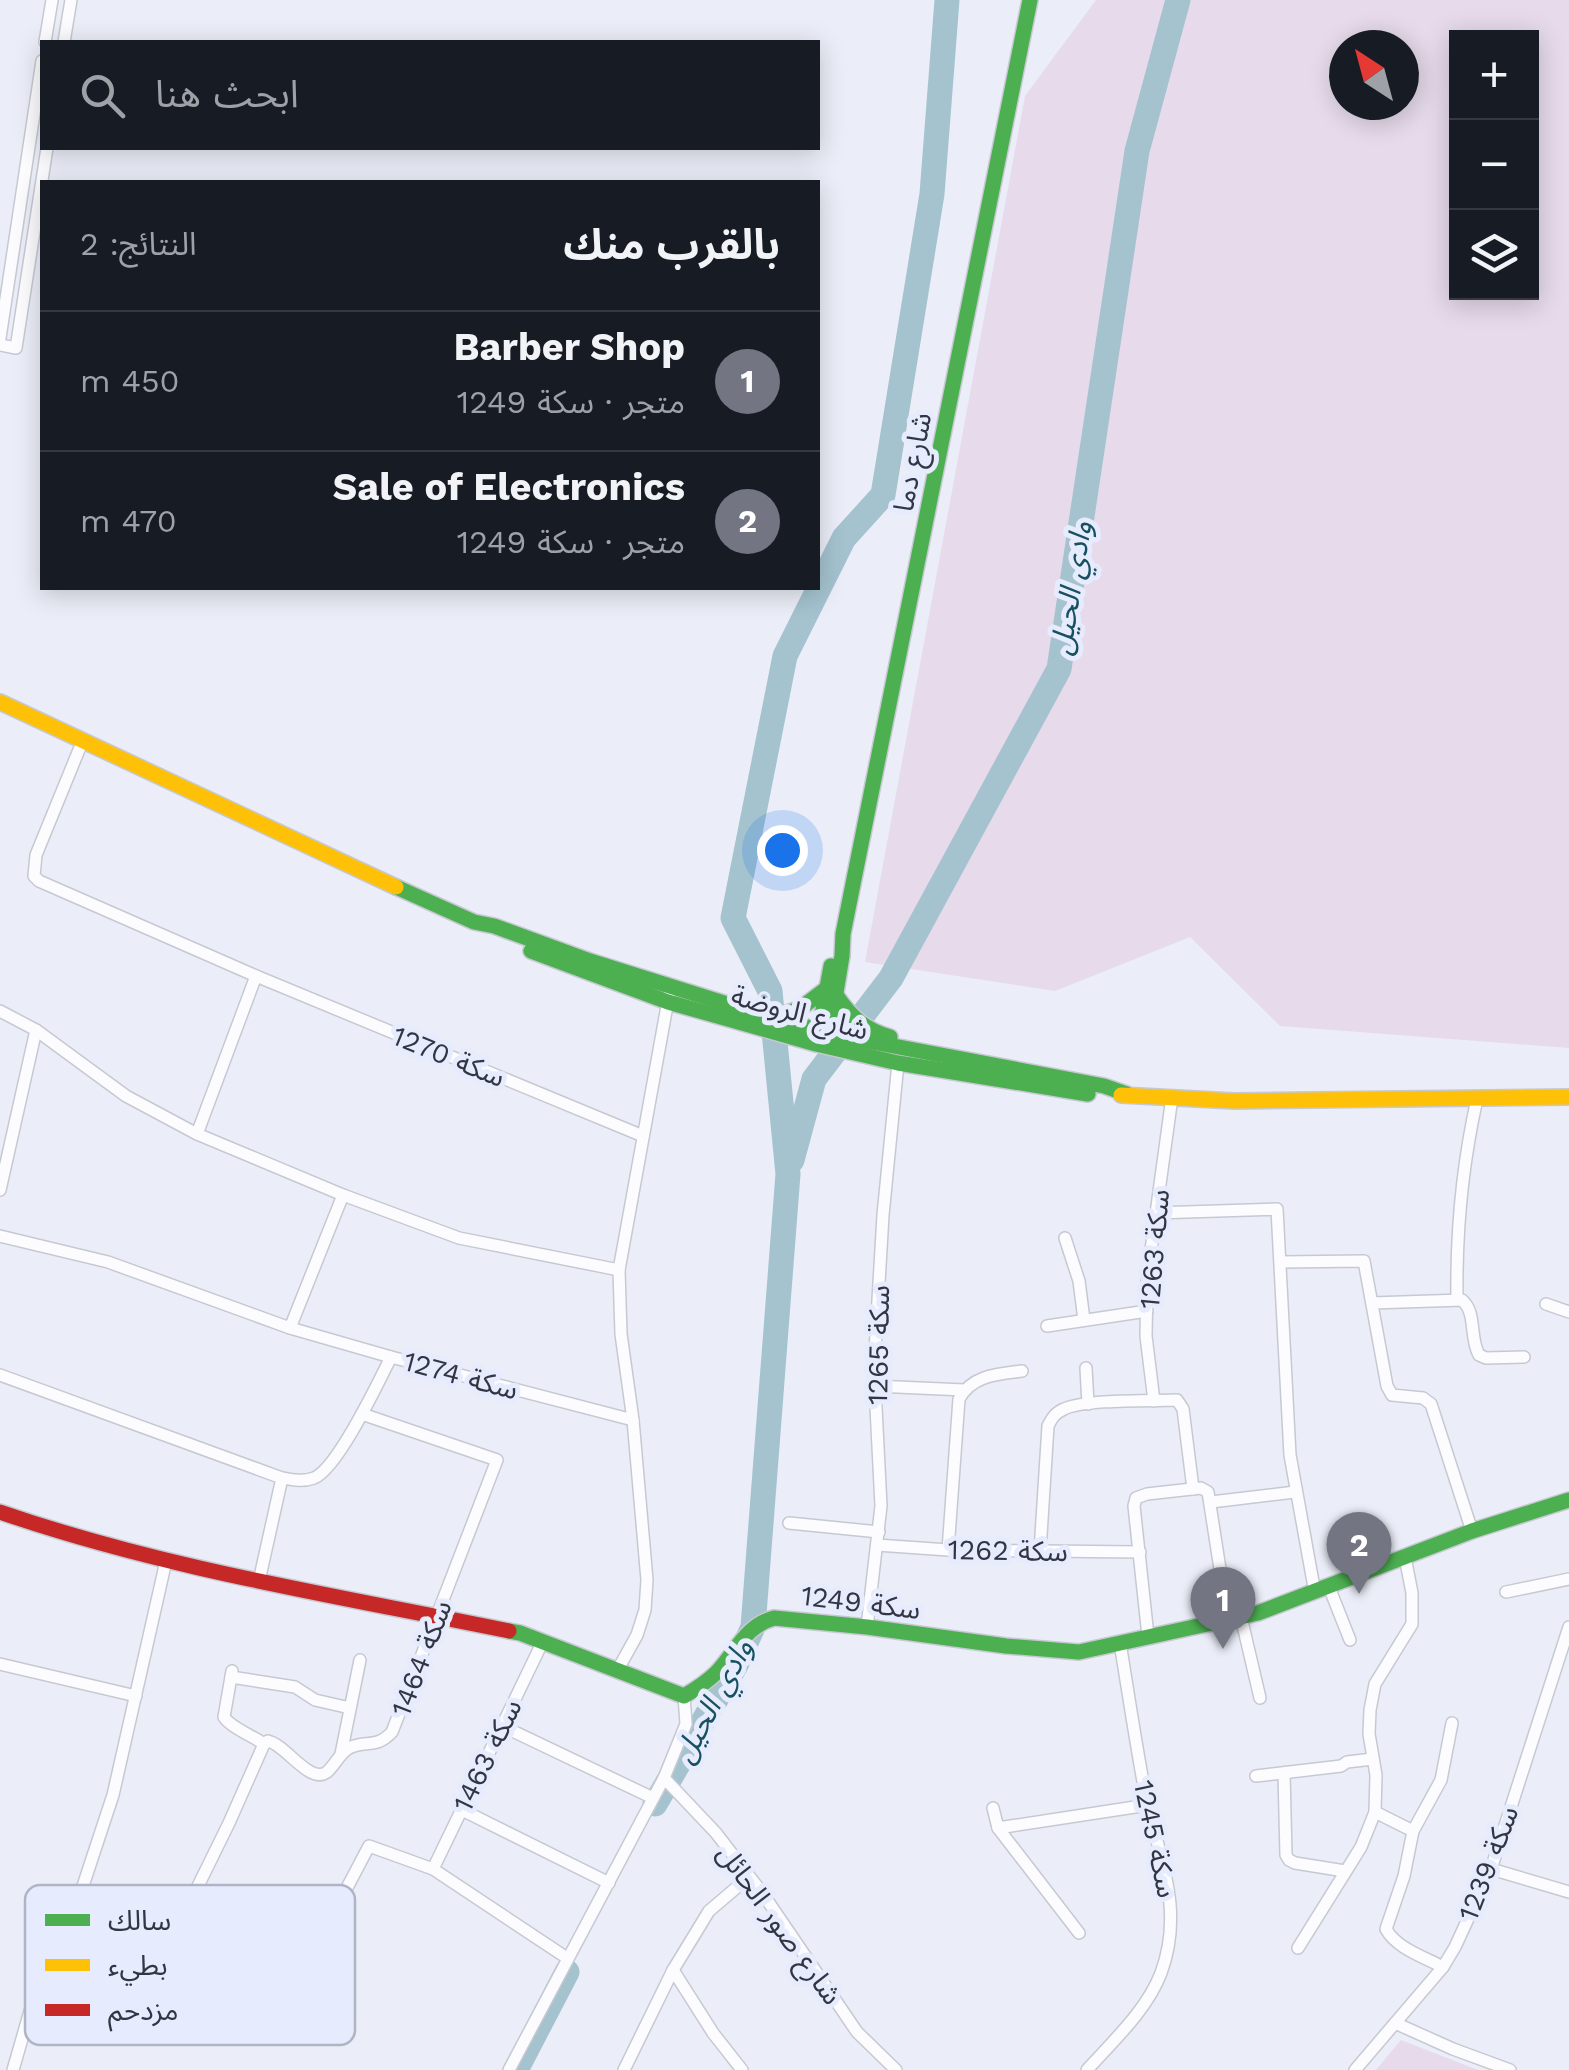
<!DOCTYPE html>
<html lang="ar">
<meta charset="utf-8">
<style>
body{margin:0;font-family:"Work Sans","Noto Sans Arabic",sans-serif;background:#20242c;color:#f1f3f6;direction:rtl}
.controls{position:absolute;right:30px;top:30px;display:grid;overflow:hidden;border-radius:0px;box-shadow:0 5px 25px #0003}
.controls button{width:90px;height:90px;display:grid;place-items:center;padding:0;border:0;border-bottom:2px solid #363941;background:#171b24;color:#f1f3f6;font:50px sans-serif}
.compass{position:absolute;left:1329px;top:30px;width:90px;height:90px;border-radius:50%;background:#171b24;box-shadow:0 5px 25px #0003;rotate:324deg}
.you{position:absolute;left:782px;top:850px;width:35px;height:35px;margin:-25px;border:8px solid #fff;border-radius:50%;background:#1a73e8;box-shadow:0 0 0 15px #1a73e833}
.badge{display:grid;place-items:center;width:65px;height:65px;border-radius:50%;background:#737682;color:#fff;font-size:32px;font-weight:700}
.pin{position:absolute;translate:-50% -82px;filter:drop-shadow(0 2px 5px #0008)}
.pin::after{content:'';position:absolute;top:52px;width:35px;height:30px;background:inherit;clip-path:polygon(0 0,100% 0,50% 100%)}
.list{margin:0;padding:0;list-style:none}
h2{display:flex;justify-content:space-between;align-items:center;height:130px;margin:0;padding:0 40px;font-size:42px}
h2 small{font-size:32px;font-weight:400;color:#9ea1a6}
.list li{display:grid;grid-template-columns:65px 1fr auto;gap:30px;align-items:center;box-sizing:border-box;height:140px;padding:0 40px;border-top:2px solid #363941}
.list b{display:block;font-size:38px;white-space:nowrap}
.list p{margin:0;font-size:32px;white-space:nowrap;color:#9ea1a6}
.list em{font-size:32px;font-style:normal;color:#9ea1a6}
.icon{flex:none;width:55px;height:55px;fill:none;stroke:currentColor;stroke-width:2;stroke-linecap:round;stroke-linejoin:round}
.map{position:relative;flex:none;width:1569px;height:2070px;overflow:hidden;direction:ltr}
.search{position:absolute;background:#171b24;box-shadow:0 5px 25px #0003;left:40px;top:40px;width:780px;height:110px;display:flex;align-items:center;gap:25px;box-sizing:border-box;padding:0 35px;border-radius:0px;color:#9ea1a6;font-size:38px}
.panel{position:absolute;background:#171b24;box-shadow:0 5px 25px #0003;left:40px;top:180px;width:780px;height:410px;border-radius:0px;direction:rtl}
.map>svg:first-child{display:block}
.green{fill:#e6daeb;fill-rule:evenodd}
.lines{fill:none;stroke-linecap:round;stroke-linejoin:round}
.river{stroke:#a4c3cf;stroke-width:25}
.street-casing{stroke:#c6c9d2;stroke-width:14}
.fast-casing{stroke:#c6c9d2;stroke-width:18}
.slow-casing{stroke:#c6c9d2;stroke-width:18}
.jam-casing{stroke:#c6c9d2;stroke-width:18}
.street{stroke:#fcfcfe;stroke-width:11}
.fast{stroke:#4caf50;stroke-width:15}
.slow{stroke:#ffc107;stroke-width:15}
.jam{stroke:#c62828;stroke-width:15}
.labels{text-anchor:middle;stroke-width:10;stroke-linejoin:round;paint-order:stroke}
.street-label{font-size:28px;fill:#333642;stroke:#e6ebfd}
.water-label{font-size:30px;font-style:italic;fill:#175160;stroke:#e6ebfd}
.key{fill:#e6ebfd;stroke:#b0b5c5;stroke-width:2.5}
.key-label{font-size:28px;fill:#333642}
</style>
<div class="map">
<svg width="1569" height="2070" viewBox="0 0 1569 2070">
<rect width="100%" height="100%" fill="#ebeef8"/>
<!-- green -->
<g class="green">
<path d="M 1096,0 L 1569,0 L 1569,1048 L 1280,1026 L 1190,937 L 1055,991 L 865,962 L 1025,96 ZM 1456,38 L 1532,38 L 1532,292 L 1456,292 ZM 1344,45 L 1404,45 L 1404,105 L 1344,105 Z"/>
<path d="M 1401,2040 L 1478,2070 L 1376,2070 Z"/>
</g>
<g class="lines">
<!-- river -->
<g class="river">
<path d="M 792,1160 L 814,1079 L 891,978 L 1059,669 L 1137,151 L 1178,0"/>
<path d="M 655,1804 L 736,1665 L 753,1627 L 788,1174 L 770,991 L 733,918 L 785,656 L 844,538 L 883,495 L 932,194 L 947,0"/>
<path d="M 516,2070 L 567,1972"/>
</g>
<!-- street casing -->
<g class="street-casing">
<g id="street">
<path d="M 45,42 L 52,0"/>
<path d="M 64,42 L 71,0"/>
<path d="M 0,338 L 42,61"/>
<path d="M 0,345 L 16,348 L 47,148"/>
<path d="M 83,740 L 36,855 L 34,876 L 39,881 L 256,976 L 643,1136"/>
<path d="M 0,1011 L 36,1030 L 126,1096 L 197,1134 L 343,1195 L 459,1238 L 619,1270"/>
<path d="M 197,1134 L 256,976"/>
<path d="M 0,1190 L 36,1030"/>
<path d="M 1155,1213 L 1277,1209 L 1290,1455 L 1315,1593"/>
<path d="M 0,1236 L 108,1262 L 290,1328 L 391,1357 L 633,1420"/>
<path d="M 1065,1238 L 1079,1281 L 1084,1320"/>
<path d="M 1281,1262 L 1364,1261 L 1387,1386 L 1392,1395 L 1423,1398 L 1431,1404 L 1472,1531"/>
<path d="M 1457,1299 C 1456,1231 1462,1166 1477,1099"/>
<path d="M 1372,1303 L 1462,1300 C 1477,1313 1469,1337 1479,1355 L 1486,1358 L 1524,1357"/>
<path d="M 1546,1304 L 1569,1312"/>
<path d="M 1047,1326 L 1147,1311"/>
<path d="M 290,1328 L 343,1195"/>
<path d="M 1086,1368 L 1088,1404"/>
<path d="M 0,1375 L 282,1478 C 293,1480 303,1482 314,1478 C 338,1468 378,1383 391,1357"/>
<path d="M 875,1386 L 964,1390"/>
<path d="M 1154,1401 L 1146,1336 L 1147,1279 L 1172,1097"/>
<path d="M 1211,1502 L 1295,1492"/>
<path d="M 789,1523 L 879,1532"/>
<path d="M 877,1545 L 948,1550 L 1140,1552"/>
<path d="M 948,1550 L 959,1399 C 972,1375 998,1374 1022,1371"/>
<path d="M 1040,1551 L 1048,1426 C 1052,1418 1055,1413 1064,1409 C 1085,1399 1151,1401 1177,1400 L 1183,1409 L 1193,1489"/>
<path d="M 259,1581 L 282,1478"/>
<path d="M 1329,1587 L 1350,1640"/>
<path d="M 1506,1592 L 1569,1579"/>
<path d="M 1241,1617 L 1260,1698"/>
<path d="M 867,1627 L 881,1506 L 874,1368 L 883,1215 L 898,1063"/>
<path d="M 1148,1636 L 1134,1506 L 1136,1498 L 1147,1494 L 1201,1488 L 1208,1492 L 1228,1620"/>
<path d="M 0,1664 L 136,1696"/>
<path d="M 232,1671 L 224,1717 C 230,1727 253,1736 264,1744"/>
<path d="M 617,1671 L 637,1635 L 645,1610 L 647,1580 L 633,1420 L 621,1334 L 619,1270 L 669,995"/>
<path d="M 231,1677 L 295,1687 L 315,1700 L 350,1708"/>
<path d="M 502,1726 L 653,1798"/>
<path d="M 264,1744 L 268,1741 C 286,1745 310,1785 327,1772 C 335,1765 339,1754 349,1748 C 366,1739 375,1750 392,1732 L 497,1460 L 362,1414"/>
<path d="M 341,1754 L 360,1660"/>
<path d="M 1284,1773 L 1286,1855 L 1289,1860 L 1295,1863 L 1345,1871"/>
<path d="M 1256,1776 L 1341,1766 L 1347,1762 L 1373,1759"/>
<path d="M 664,1778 L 716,1833 L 763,1894 L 857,2032 L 896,2070"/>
<path d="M 993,1808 L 998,1828 L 1079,1933"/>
<path d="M 460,1809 L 609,1883"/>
<path d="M 1375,1812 L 1413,1831 L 1404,1876 L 1386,1929 C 1396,1948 1424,1957 1443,1967"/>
<path d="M 998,1828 L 1148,1805"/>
<path d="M 1413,1831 L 1441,1780 L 1452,1723"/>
<path d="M 433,1869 L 543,1641"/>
<path d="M 1491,1869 L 1569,1892"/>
<path d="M 81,1892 L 172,1939 L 291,1994"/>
<path d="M 172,1939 L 229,1823 L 264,1744"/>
<path d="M 1298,1948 L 1361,1847 L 1375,1812 L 1376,1775 L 1369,1734 L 1370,1710 L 1375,1684 L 1412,1624 L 1412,1593 L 1405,1557"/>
<path d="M 673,1970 L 713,2033 L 742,2070"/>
<path d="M 1395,2023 L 1453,2049 L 1510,2070"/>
<path d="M 281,2032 L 291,1994 L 369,1846 L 433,1869 L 567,1958"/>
<path d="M 13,2070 L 30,2011 L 81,1892 L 113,1795 L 166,1561"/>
<path d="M 509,2070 L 664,1778 L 686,1724 L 684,1696"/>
<path d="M 624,2070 L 673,1970 L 709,1911 L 749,1877"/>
<path d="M 1087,2070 C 1113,2041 1147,2010 1161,1973 C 1186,1905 1156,1853 1144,1787 C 1135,1739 1128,1691 1120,1643"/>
<path d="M 1355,2070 L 1443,1967 L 1455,1947 L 1491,1869 L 1569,1627"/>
</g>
</g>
<!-- fast casing -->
<g class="fast-casing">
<g id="fast">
<path d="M 396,887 L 474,922 L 494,926 L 590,961 L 772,1018 L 846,1037 L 1104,1086 L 1127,1094"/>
<path d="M 531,951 L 668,1002 L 816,1044 L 898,1063 L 1088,1094"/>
<path d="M 836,995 C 850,1016 865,1030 890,1037"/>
<path d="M 773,1018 L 801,1008 L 826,989"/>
<path d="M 818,1037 L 831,966"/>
<path d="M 828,1041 L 842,956 L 843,934 L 1030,0"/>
<path d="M 509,1631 L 520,1633 L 684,1696 C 696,1689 707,1682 717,1672 C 736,1652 745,1626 774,1618 L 867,1627 L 1006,1646 L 1079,1652 L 1258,1613 L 1472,1531 L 1569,1500"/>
</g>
</g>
<!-- slow casing -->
<g class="slow-casing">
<g id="slow">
<path d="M 0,702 L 396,887"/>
<path d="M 1121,1095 L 1234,1101 L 1569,1097"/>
</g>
</g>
<!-- jam casing -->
<g class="jam-casing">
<path id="jam" d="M 0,1512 C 165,1569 338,1596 509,1631"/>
</g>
<!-- street -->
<use href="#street" class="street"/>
<!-- fast -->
<use href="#fast" class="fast"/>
<!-- slow -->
<use href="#slow" class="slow"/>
<!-- jam -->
<use href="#jam" class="jam"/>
</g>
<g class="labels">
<!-- street labels -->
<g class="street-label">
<text transform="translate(912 462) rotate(-79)" y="10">شارع دما</text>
<text transform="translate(800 1012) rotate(15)" y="10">شارع الروضة</text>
<text transform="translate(449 1056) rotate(22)" y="10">سكة 1270</text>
<text transform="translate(1154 1249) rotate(-85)" y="10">سكة 1263</text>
<text transform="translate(878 1345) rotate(-89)" y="10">سكة 1265</text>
<text transform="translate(461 1375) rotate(15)" y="10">سكة 1274</text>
<text transform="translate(1008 1550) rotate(1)" y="10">سكة 1262</text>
<text transform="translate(861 1602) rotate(7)" y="10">سكة 1249</text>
<text transform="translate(421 1658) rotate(-69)" y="10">سكة 1464</text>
<text transform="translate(487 1755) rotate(-64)" y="10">سكة 1463</text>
<text transform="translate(1156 1839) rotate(78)" y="10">سكة 1245</text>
<text transform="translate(1488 1863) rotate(-69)" y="10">سكة 1239</text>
<text transform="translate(780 1924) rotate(54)" y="10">شارع صور الحائل</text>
</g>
<!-- water labels -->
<g class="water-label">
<text transform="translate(1071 588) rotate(-81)" y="10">وادي الحيل</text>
<text transform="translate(713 1701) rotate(-62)" y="10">وادي الحيل</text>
</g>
</g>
<!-- legend -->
<rect x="25" y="1885" width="330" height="160" rx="15" class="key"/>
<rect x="45" y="1914" width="45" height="12" fill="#4caf50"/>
<rect x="45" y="1959" width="45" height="12" fill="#ffc107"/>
<rect x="45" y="2004" width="45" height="12" fill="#c62828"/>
<g class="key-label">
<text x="108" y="1930">سالك</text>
<text x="108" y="1975">بطيء</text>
<text x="108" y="2020">مزدحم</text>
</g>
</svg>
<div class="controls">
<button>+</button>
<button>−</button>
<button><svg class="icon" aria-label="layers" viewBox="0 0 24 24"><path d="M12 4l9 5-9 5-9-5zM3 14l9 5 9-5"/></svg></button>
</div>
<svg class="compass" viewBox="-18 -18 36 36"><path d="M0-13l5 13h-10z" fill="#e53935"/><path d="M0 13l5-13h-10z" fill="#9ea1a6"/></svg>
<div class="you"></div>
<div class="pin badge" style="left:1223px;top:1649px">1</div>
<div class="pin badge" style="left:1359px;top:1594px">2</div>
<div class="search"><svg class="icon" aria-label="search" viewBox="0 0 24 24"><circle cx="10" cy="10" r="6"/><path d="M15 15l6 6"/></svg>ابحث هنا</div>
<section class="panel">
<h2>بالقرب منك<small>النتائج: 2</small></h2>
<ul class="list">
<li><span class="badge">1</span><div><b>Barber Shop</b><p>متجر · سكة 1249</p></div><em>450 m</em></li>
<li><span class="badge">2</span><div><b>Sale of Electronics</b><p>متجر · سكة 1249</p></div><em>470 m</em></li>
</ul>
</section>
</div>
